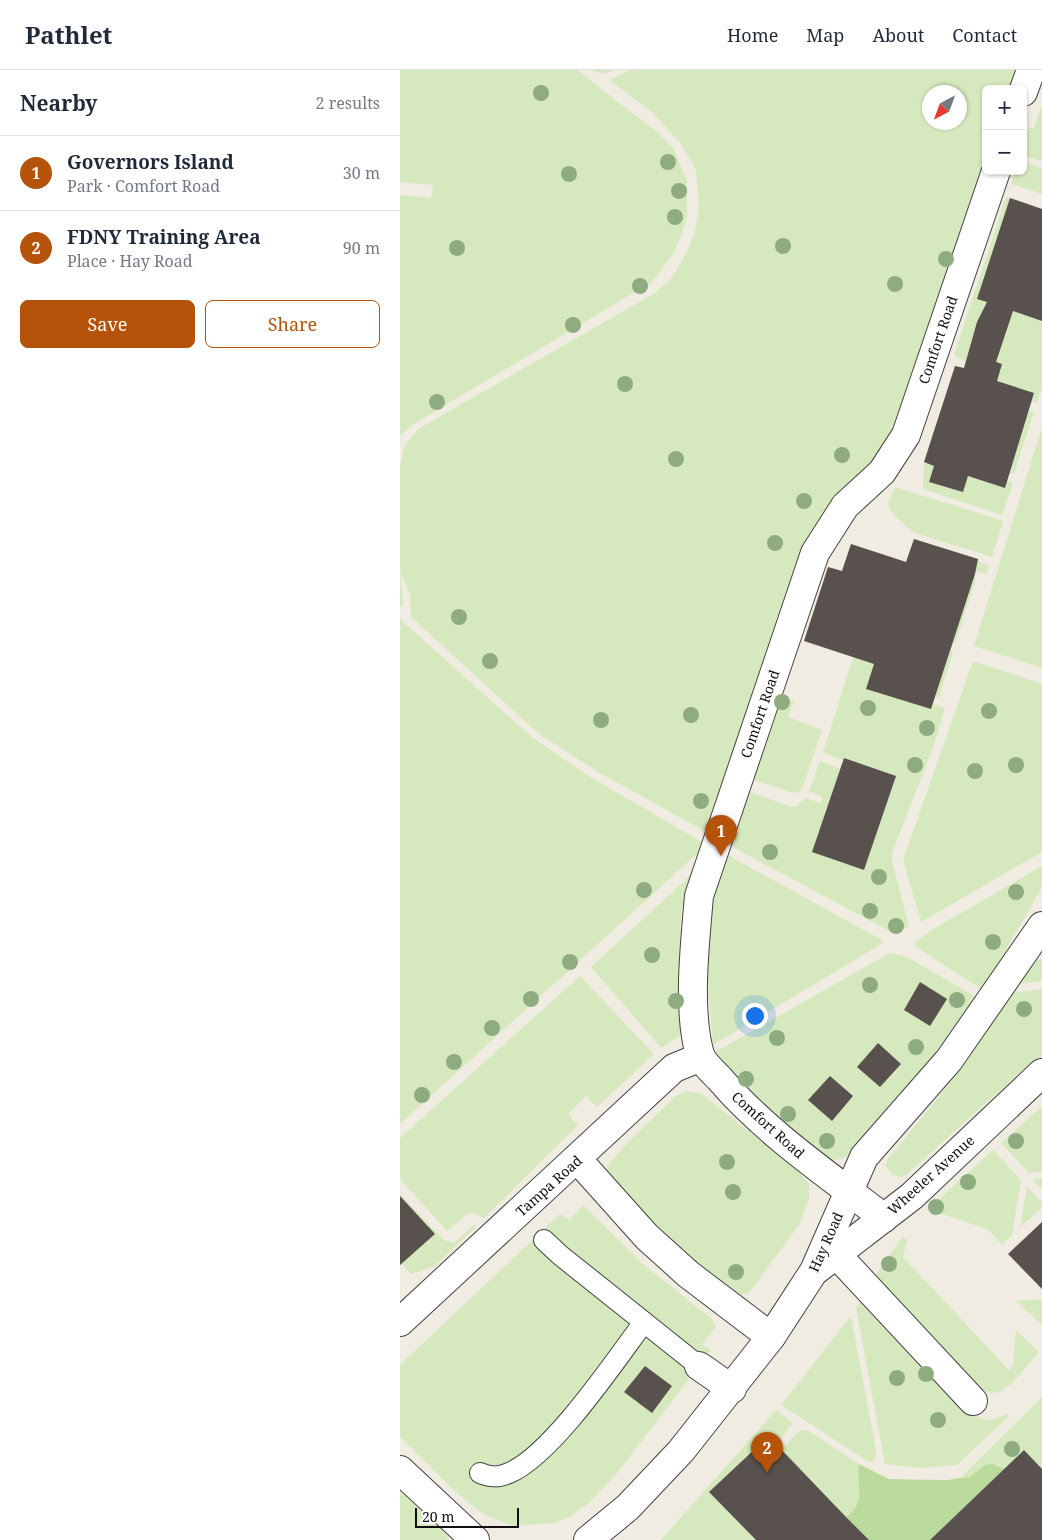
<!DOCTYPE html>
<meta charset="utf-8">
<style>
body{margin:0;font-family:"Noto Serif",serif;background:#f2f2f3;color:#1f2937}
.controls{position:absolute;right:15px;top:15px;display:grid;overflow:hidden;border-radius:8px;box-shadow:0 1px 4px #0004}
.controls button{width:45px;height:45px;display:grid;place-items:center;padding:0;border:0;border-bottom:1px solid #e0e1e3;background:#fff;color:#1f2937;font:25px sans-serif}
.compass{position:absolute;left:522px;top:15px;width:45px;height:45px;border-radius:50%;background:#fff;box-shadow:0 1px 4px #0004;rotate:221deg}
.scale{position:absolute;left:15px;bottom:12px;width:104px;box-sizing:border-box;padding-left:5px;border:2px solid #101010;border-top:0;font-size:14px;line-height:18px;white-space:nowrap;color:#101010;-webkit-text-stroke:4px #fff;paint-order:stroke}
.you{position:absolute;left:354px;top:945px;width:18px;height:18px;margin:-12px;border:4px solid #fff;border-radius:50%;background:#1a73e8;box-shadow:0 0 0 8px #1a73e833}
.badge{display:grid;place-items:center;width:32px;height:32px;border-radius:50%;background:#b45309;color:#fff;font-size:16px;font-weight:700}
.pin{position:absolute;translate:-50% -41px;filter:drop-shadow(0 1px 2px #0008)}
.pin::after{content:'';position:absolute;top:26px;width:18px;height:15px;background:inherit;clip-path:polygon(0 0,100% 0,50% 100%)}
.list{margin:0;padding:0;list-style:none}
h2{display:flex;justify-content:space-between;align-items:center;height:65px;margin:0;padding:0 20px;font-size:21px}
h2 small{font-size:16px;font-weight:400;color:#747a83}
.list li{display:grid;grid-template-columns:32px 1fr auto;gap:15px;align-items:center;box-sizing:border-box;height:75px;padding:0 20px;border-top:1px solid #e0e1e3}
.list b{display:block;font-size:19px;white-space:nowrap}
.list p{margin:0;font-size:16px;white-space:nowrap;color:#747a83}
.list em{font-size:16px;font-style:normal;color:#747a83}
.actions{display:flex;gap:10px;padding:15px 20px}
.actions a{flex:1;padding:11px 0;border:1px solid #b45309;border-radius:8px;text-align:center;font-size:18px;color:#b45309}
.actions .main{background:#b45309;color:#fff}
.map{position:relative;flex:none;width:642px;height:1470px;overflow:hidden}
header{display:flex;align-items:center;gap:30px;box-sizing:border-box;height:70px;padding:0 25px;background:#fff;border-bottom:1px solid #e0e1e3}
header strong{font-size:24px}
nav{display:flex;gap:28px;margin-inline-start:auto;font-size:18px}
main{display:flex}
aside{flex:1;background:#fff}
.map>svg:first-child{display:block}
.green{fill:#d6e9be;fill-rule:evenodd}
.forest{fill:#bbda9d}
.plaza{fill:#f0ece2;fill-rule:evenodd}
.building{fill:#59514d}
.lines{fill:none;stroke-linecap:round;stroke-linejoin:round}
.lane-casing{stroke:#434343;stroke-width:22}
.street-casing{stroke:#434343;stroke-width:30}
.lane{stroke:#fff;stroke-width:20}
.street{stroke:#fff;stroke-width:28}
.tree{fill:#8fab80}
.labels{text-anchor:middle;stroke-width:5;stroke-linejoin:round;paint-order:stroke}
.street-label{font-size:14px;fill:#101010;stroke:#fff}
</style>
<header>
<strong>Pathlet</strong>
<nav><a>Home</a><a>Map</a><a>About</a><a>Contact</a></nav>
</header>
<main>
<aside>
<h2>Nearby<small>2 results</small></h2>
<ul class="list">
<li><span class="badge">1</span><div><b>Governors Island</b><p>Park · Comfort Road</p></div><em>30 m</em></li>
<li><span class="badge">2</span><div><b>FDNY Training Area</b><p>Place · Hay Road</p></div><em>90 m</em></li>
</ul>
<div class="actions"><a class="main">Save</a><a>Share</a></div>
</aside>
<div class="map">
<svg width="642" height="1470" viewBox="0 0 642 1470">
<rect width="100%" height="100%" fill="#fffcf4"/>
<!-- green -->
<path class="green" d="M 0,0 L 642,0 L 642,1470 L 0,1470 ZM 586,19 L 623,19 L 623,101 L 586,101 ZM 530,22 L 560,22 L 560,52 L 530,52 Z"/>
<!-- forest -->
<path class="forest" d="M 459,1394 L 489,1409 L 548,1410 L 570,1407 L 585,1395 L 593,1394 L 604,1399 L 530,1470 L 469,1470 L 446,1447 C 467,1434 456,1414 459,1394 Z"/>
<!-- plaza -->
<g class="plaza">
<path d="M 177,0 L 192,0 L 203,4 L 215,0 L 230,0 L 209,10 L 252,42 L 281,74 L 296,100 L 299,138 L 295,161 L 286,184 L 270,210 L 255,223 L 18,359 L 4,377 L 0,396 L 0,366 L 12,355 L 252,212 L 273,184 L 281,166 L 287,148 L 287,111 L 273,78 L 257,62 Z"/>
<path d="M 642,0 L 642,34 L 634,58 L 629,57 L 623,75 L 623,19 Z"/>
<path d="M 623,85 L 642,91 L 642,98 L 623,92 Z"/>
<path d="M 586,101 L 615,101 L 611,114 L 642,124 L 642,139 L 606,127 L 554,285 L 566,292 L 564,298 L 555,296 L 544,333 L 554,360 L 535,355 L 524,392 L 523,419 L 602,445 L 613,413 L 607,410 L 609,403 L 614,404 L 634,342 L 629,340 L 632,331 L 637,333 L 642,317 L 642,357 L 574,576 L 642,598 L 642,614 L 573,591 L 503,790 L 521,852 L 642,782 L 642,796 L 530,861 L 514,873 L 516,877 L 583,920 L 642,817 L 642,889 L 637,890 L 630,897 L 619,914 L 642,911 L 642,919 L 612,923 L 556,1006 L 487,1090 L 486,1096 L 493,1105 L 500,1107 L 505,1106 L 615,1007 L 642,988 L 642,1036 L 601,1073 L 629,1103 L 642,1102 L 642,1108 L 632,1110 L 642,1120 L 642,1132 L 627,1117 L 620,1157 L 642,1138 L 642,1152 L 609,1184 L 642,1219 L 642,1229 L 616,1231 L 642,1255 L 642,1327 L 561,1407 L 548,1410 L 489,1409 L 459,1394 L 407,1360 L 399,1361 L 382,1379 L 376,1374 L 392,1355 L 391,1351 L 376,1340 L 261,1470 L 47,1470 L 49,1467 L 0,1417 L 0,1367 L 57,1423 L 83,1444 L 113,1456 L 154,1453 L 171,1446 L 190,1432 L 218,1402 L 311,1280 L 302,1274 L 316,1257 L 312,1249 L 243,1194 L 183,1135 L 169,1150 L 160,1144 L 0,1295 L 0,1195 L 2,1194 L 11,1204 L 35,1196 L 77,1156 L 74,1155 L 54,1173 L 44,1170 L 0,1124 L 0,1109 L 47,1161 L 69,1143 L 75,1143 L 84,1148 L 178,1055 L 168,1044 L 186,1026 L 197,1037 L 254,984 L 180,906 L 0,1068 L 0,1054 L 298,783 L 302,772 L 192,708 L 133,668 L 0,549 L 0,536 L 2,538 L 3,532 L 0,501 L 10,525 L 11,547 L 139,664 L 198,702 L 306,762 L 395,497 L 405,477 L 488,377 ZM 495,417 L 603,451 L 592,487 L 515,463 L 506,456 L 491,442 L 488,433 ZM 514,469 L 579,489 L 579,492 L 589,495 L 587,504 L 576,501 L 574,507 L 576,509 L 555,574 L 553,574 L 551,581 L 553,582 L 539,627 L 535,627 L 533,634 L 545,638 L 534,675 L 492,783 L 492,791 L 509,856 L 495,864 L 329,775 L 347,721 L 392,737 L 397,736 L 405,728 L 421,733 L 423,727 L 409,721 L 420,691 L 440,699 L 443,690 L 423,683 L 453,587 L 404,571 L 442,501 L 451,474 L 506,492 ZM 376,626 L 394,632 L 388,647 L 422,660 L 403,716 L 399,722 L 394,723 L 350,709 ZM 326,784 L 482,870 L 483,873 L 313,975 L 305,878 L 308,840 ZM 291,805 L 282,839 L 280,856 L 284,884 L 286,961 L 261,978 L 191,897 ZM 490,883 L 507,887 L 578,928 L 505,1027 L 462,1078 L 448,1086 L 436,1090 L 426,1088 L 309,990 L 315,982 ZM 287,1021 L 302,1024 L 397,1100 L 409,1114 L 409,1129 L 399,1155 L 349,1223 L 341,1225 L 313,1210 L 208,1107 L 207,1096 L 229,1071 L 276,1026 ZM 593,1080 L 621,1110 L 612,1165 L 602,1175 L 589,1160 L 528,1139 ZM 503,1166 L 507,1171 L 503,1187 L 609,1300 L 613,1294 L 616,1260 L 639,1282 L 612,1313 L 600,1322 L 591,1323 L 585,1321 L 498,1234 L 475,1206 ZM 460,1232 L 570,1345 L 587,1350 L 598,1348 L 606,1344 L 609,1346 L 557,1395 L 522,1398 L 485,1394 L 456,1238 ZM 451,1246 L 476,1380 L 476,1387 L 473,1392 L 467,1391 L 381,1335 Z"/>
<path d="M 0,112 L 33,115 L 31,128 L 0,125 Z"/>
</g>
<!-- building -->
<g class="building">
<path d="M 610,128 L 642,139 L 642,251 L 613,241 L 596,292 L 602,294 L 597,311 L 634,323 L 605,418 L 568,406 L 563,422 L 529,412 L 534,396 L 524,392 L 555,296 L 564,298 L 577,252 L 587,232 L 577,229 Z"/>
<path d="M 514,469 L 578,489 L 575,504 L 531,639 L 466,619 L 474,594 L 404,571 L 428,497 L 442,501 L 451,474 L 506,492 Z"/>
<path d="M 444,688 L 496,706 L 464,800 L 412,782 Z"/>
<path d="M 520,912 L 547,929 L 530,956 L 504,940 Z"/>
<path d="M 478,973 L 501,994 L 480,1017 L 457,997 Z"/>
<path d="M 430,1006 L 453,1026 L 432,1051 L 408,1030 Z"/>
<path d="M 0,1126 L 35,1164 L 0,1195 Z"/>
<path d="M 642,1152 L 642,1219 L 608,1184 Z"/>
<path d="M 245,1296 L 272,1316 L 252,1343 L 224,1322 Z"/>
<path d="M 376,1374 L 446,1447 L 469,1470 L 356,1470 L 309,1422 L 357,1377 L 365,1385 Z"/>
<path d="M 624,1380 L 642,1399 L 642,1470 L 530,1470 Z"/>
</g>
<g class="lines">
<!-- lane casing -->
<g class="lane-casing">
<g id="lane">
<path d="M 144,1170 L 160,1185 L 299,1296"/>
<path d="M 80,1403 C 90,1407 98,1408 109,1403 C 152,1385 215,1291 244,1252"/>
</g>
</g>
<!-- street casing -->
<g class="street-casing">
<g id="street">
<path d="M 623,22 L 631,0"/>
<path d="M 178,1090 L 247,1167 L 288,1204 L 371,1267"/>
<path d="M 484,1148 C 427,1104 366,1063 319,1008 C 313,1002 303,993 300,985 C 287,939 295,874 299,826 L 415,483 L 445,436 L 482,402 L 506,365 L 596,101"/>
<path d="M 436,1184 L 573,1331"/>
<path d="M 416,1200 L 512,1126 L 642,1003"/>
<path d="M 0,1252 L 274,998 L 301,987"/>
<path d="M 299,1296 L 332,1319"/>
<path d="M 0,1400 L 75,1470"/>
<path d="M 188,1470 L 228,1437 L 281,1381 L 371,1267 L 414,1201 L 464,1087 L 549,990 L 642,856"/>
</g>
</g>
<!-- lane -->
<use href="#lane" class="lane"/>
<!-- street -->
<use href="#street" class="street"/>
</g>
<!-- trees -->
<g class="tree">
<circle cx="141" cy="23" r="8"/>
<circle cx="268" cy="92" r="8"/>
<circle cx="169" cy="104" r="8"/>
<circle cx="279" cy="121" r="8"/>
<circle cx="275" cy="147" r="8"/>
<circle cx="383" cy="176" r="8"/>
<circle cx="57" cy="178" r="8"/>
<circle cx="546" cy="189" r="8"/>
<circle cx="495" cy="214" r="8"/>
<circle cx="240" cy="216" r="8"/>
<circle cx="173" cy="255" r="8"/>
<circle cx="225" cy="314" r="8"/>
<circle cx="37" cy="332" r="8"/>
<circle cx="442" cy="385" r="8"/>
<circle cx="276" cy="389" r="8"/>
<circle cx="404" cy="431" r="8"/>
<circle cx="375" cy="473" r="8"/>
<circle cx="59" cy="547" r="8"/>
<circle cx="90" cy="591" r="8"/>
<circle cx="382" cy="632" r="8"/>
<circle cx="468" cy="638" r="8"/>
<circle cx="589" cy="641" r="8"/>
<circle cx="291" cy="645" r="8"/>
<circle cx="201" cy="650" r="8"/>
<circle cx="527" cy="658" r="8"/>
<circle cx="515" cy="695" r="8"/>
<circle cx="616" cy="695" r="8"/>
<circle cx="575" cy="701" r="8"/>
<circle cx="301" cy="731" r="8"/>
<circle cx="370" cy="782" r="8"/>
<circle cx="479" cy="807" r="8"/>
<circle cx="244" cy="820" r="8"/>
<circle cx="616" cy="822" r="8"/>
<circle cx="470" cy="841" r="8"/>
<circle cx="496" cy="856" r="8"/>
<circle cx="593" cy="872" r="8"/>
<circle cx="252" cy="885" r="8"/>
<circle cx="170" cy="892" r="8"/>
<circle cx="470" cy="915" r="8"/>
<circle cx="131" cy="929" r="8"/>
<circle cx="557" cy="930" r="8"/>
<circle cx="276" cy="931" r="8"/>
<circle cx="624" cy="939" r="8"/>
<circle cx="92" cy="958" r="8"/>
<circle cx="377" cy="968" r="8"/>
<circle cx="516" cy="977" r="8"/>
<circle cx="54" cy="992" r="8"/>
<circle cx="346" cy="1009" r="8"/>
<circle cx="22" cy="1025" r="8"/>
<circle cx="388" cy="1044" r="8"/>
<circle cx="427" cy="1071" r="8"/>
<circle cx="616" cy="1071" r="8"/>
<circle cx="327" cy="1092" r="8"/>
<circle cx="568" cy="1112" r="8"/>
<circle cx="333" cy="1122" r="8"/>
<circle cx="536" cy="1137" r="8"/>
<circle cx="489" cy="1194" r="8"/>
<circle cx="336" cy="1202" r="8"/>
<circle cx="526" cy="1304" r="8"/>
<circle cx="497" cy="1308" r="8"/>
<circle cx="538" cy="1350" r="8"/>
<circle cx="612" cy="1379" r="8"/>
</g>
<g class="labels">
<!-- street labels -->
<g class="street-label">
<text transform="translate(538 270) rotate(-71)" y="5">Comfort Road</text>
<text transform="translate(360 644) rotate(-71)" y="5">Comfort Road</text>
<text transform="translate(368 1055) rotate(42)" y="5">Comfort Road</text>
<text transform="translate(531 1105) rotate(-42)" y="5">Wheeler Avenue</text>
<text transform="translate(149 1116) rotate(-42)" y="5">Tampa Road</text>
<text transform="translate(426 1172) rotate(-66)" y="5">Hay Road</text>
</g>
</g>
</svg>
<div class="controls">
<button>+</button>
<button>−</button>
</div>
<svg class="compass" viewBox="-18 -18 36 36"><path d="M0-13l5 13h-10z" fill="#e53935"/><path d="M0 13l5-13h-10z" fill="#747a83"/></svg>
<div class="scale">20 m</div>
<div class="you"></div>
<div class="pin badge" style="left:321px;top:786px">1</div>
<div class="pin badge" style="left:367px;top:1403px">2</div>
</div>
</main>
